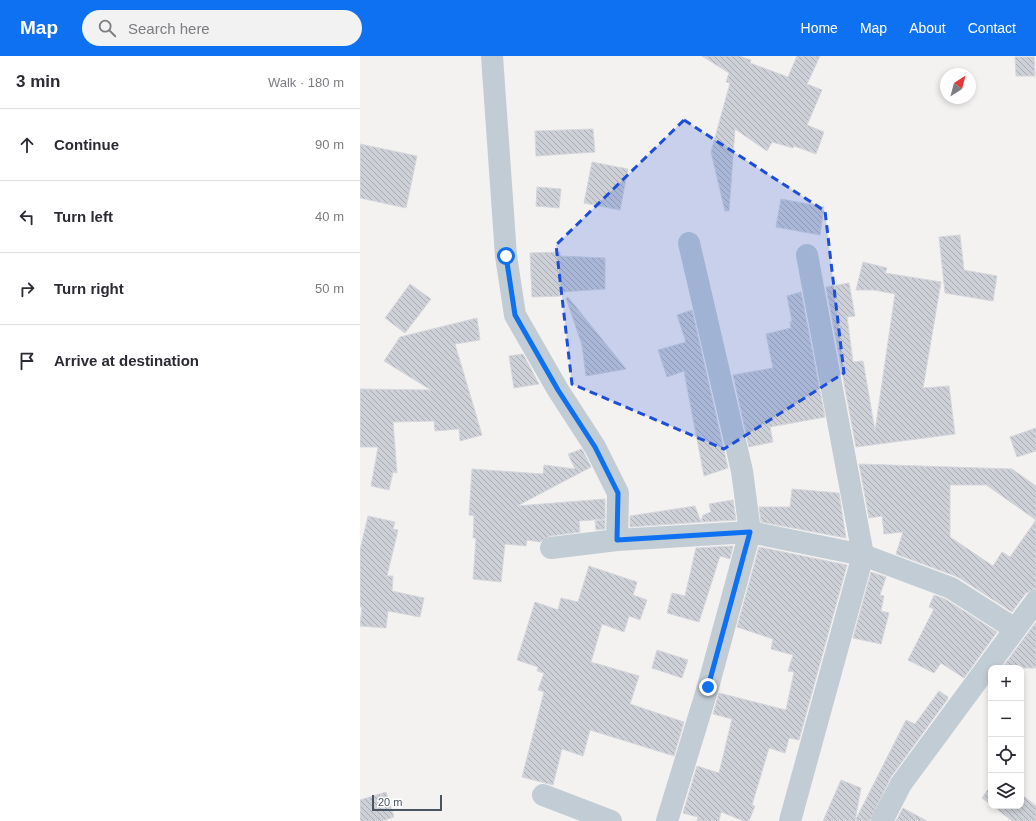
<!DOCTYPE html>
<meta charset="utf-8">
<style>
body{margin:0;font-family:Arial,sans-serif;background:#f2f2f3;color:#2b2b33}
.controls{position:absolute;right:12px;bottom:12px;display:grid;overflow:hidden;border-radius:8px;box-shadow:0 2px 6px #0003}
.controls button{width:36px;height:36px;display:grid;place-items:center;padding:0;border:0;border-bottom:1px solid #e1e1e2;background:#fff;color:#2b2b33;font:20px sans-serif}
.compass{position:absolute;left:580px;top:12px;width:36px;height:36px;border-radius:50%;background:#fff;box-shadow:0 2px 6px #0003;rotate:36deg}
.scale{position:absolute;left:12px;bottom:10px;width:70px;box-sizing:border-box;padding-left:4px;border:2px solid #485560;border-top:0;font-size:11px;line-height:14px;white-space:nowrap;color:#485560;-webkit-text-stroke:3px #fff;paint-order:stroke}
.stop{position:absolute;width:12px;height:12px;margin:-9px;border:3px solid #0e71f1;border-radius:50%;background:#fff}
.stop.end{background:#0e71f1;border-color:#fff;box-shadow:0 1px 4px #0008}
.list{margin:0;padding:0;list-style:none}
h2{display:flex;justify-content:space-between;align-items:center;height:52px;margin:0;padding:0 16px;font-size:17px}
h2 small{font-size:13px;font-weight:400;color:#7c7c81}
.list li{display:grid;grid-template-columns:26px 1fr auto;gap:12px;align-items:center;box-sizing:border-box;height:72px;padding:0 16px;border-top:1px solid #e1e1e2}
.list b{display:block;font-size:15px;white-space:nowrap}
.list em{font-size:13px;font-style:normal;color:#7c7c81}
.icon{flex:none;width:22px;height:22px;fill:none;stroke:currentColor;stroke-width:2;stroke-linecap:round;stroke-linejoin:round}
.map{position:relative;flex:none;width:676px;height:765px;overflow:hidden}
header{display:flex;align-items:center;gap:24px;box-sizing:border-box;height:56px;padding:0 20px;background:#0e71f1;color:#fff}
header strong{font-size:19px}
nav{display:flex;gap:22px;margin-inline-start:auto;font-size:14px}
.search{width:280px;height:36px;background:#f2f2f3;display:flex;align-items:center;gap:10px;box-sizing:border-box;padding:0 14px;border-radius:22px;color:#7c7c81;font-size:15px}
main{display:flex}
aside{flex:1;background:#fff}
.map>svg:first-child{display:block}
.building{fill:url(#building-back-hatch);stroke:#d5d7dd;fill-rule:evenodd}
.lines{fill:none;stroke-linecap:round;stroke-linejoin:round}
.street{stroke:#c1ccd4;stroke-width:22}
.route{stroke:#0e71f1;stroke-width:5}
.marked{fill:#1d4ed8;fill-opacity:0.2;stroke:#1d4ed8;stroke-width:3;stroke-dasharray:8 5;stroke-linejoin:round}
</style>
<header>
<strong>Map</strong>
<div class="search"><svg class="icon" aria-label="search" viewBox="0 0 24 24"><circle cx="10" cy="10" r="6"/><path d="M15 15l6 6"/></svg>Search here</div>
<nav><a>Home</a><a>Map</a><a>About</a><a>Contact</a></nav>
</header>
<main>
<aside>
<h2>3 min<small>Walk · 180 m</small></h2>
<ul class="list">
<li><svg class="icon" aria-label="ahead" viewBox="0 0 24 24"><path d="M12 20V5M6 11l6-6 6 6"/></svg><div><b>Continue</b></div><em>90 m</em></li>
<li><svg class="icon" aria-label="left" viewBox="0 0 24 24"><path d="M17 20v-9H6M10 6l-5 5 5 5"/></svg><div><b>Turn left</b></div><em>40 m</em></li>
<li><svg class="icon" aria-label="right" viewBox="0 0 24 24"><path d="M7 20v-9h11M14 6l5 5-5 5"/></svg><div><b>Turn right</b></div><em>50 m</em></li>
<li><svg class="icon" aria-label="arrive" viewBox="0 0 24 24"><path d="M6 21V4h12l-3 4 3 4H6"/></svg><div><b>Arrive at destination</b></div></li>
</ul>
</aside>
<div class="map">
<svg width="676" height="765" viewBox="0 0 676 765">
<defs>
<pattern id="building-back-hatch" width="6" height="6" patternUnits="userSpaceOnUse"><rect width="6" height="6" fill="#cdd0d6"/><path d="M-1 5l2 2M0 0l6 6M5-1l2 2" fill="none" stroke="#a8acb1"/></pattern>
</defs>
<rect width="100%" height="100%" fill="#f4f1f1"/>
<!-- building -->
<g class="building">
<path d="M 342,0 L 379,0 L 391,4 L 390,7 L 428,21 L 437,0 L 460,0 L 447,28 L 462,34 L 447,69 L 464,76 L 456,98 L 434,90 L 433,92 L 412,86 L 407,95 L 375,73 L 369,155 L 365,155 L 351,96 L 370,27 L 366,26 L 369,17 Z"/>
<path d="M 655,1 L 674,1 L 675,20 L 656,20 Z"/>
<path d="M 233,73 L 235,96 L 176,100 L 175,75 Z"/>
<path d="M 0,88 L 57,100 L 46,152 L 0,142 Z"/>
<path d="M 232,106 L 268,113 L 260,154 L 224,147 Z"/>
<path d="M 177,131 L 201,133 L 199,152 L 176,150 Z"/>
<path d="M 421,143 L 464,151 L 460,179 L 416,171 Z"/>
<path d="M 600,179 L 604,214 L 637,220 L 633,245 L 585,237 L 579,181 Z"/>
<path d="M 200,196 L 200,200 L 245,202 L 245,233 L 201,236 L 201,240 L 172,241 L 170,197 Z"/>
<path d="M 503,206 L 527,212 L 525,217 L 581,226 L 563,332 L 589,330 L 595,378 L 496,391 L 466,231 L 489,227 L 495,260 L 487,261 L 493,306 L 503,305 L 515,375 L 535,238 L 514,234 L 496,234 Z"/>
<path d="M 50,228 L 71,243 L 45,277 L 25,262 Z"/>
<path d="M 441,236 L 465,361 L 410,371 L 413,386 L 389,391 L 373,319 L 413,312 L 406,278 L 431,272 L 430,266 L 432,265 L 427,240 Z"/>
<path d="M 208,241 L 266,313 L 226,320 L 222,289 L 206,242 Z"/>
<path d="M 332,254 L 368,412 L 344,420 L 324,315 L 307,321 L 298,294 L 326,286 L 317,259 Z"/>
<path d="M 117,262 L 120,284 L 95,288 L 122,379 L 100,385 L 99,373 L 75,375 L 74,365 L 33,366 L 37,417 L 33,416 L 29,434 L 11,430 L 18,391 L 0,391 L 0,333 L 71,334 L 24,305 L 40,281 Z"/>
<path d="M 163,298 L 179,328 L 154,332 L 149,300 Z"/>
<path d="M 676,372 L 676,395 L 657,401 L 650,381 Z"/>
<path d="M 222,393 L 231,411 L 157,450 L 245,443 L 245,463 L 219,465 L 220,476 L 190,480 L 180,486 L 167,484 L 166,490 L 145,488 L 141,526 L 113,523 L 116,482 L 113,482 L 114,460 L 109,459 L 112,413 L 183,418 L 184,409 L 215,413 L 208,398 Z"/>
<path d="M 499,408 L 652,413 L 676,430 L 676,533 L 666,537 L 652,556 L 598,521 L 536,498 L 543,476 L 524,478 L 522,460 L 509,462 ZM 625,428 L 676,464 L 650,501 L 642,496 L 633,510 L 590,481 L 590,429 L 625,429 Z"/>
<path d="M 432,433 L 479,437 L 486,482 L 401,466 L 399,451 L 430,451 Z"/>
<path d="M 373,444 L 376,464 L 341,466 L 343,459 L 351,456 L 349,448 Z"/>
<path d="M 335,450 L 341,466 L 270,471 L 270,460 Z"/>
<path d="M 8,460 L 35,466 L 33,473 L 38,474 L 27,520 L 33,520 L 32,535 L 64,542 L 60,561 L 28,555 L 26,572 L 0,570 L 2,551 L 0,551 L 0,494 Z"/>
<path d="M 245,464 L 245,473 L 236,474 L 235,465 Z"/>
<path d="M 373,490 L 370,503 L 360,500 L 339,566 L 307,557 L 312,537 L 325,540 L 336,492 Z"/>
<path d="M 399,491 L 487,509 L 439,684 L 429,682 L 425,697 L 409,692 L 392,749 L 395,750 L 389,765 L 384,765 L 361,756 L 359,765 L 337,765 L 338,761 L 323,757 L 337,710 L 359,717 L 372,663 L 353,658 L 359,637 L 426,654 L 434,616 L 428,615 L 433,599 L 411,593 L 413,583 L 377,571 Z"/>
<path d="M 229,510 L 277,526 L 273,539 L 287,544 L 280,564 L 269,560 L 264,576 L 242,568 L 231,606 L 279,620 L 270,648 L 324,666 L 314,700 L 230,674 L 223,700 L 202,693 L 193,729 L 162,721 L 184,636 L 178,634 L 184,617 L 177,615 L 178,611 L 157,604 L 175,546 L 198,554 L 201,542 L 218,546 Z"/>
<path d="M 511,516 L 526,521 L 520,539 L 524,540 L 521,555 L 529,557 L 521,588 L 493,582 Z"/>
<path d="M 574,539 L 585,543 L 637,576 L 604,622 L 581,607 L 574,617 L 548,604 L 574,553 L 569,551 Z"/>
<path d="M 676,566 L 676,612 L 642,612 Z"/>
<path d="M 297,594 L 328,604 L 322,622 L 292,612 Z"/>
<path d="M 579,635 L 588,641 L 587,644 L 531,721 L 510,765 L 495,765 L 546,664 L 555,668 Z"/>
<path d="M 481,724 L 501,732 L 495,765 L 463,765 Z"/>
<path d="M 631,729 L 631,749 L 622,742 Z"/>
<path d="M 26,736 L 34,761 L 22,765 L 0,765 L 0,744 Z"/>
<path d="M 661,738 L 676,750 L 676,765 L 652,765 L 633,750 L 661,750 Z"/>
<path d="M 543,752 L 567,765 L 536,765 Z"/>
</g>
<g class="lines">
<!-- street -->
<g class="street">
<path d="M 132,0 L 146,200 L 155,259 L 198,334 L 235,391 L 258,437 L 257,484"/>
<path d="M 191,492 L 257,484 L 390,476 L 503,499 L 591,532 L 655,573"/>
<path d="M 183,739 L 251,765"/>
<path d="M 307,765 L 348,631 L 390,476 L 382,415 L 329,187"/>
<path d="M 430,765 L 503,499 L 447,199"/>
<path d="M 522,765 L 541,728 L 676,545"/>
</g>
</g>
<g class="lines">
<!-- route -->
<path class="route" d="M 146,200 L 155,259 L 198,334 L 235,391 L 258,437 L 257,484 L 390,476 L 348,631"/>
</g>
<!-- marked area -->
<path class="marked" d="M 324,64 L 465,155 L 484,317 L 364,393 L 212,328 L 196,189 Z"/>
</svg>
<div class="controls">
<button>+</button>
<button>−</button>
<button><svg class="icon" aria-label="locate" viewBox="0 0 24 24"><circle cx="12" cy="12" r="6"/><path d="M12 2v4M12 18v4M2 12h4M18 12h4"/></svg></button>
<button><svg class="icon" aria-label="layers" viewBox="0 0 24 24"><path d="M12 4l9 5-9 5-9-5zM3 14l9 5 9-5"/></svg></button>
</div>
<svg class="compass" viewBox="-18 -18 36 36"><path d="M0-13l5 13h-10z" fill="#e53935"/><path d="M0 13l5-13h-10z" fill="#7c7c81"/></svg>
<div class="scale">20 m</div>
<div class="stop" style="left:146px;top:200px"></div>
<div class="stop end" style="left:348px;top:631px"></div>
</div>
</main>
